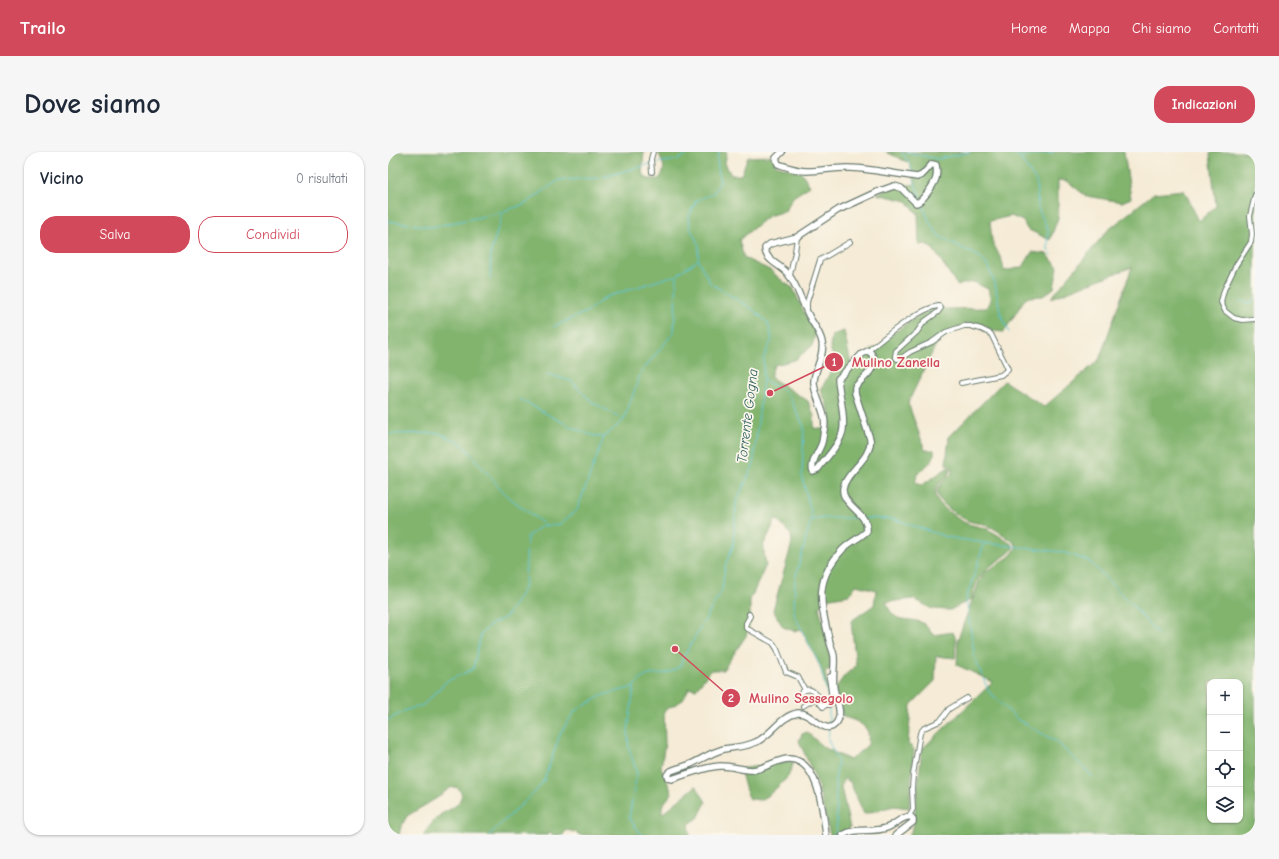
<!DOCTYPE html>
<html lang="it">
<meta charset="utf-8">
<style>
body{margin:0;font-family:"Comic Neue",sans-serif;background:#f6f6f7;color:#1f2937}
.controls{position:absolute;right:12px;bottom:12px;display:grid;overflow:hidden;border-radius:8px;box-shadow:0 1px 3px #0004}
.controls button{width:36px;height:36px;display:grid;place-items:center;padding:0;border:0;border-bottom:1px solid #e0e1e3;background:#fff;color:#1f2937;font:20px sans-serif}
.list{margin:0;padding:0;list-style:none}
h2{display:flex;justify-content:space-between;align-items:center;height:52px;margin:0;padding:0 16px;font-size:17px}
h2 small{font-size:13px;font-weight:400;color:#747a83}
.actions{display:flex;gap:8px;padding:12px 16px}
.actions a{flex:1;padding:9px 0;border:1px solid #d1495b;border-radius:16px;text-align:center;font-size:14px;color:#d1495b}
.actions .main{background:#d1495b;color:#fff}
.icon{flex:none;width:22px;height:22px;fill:none;stroke:currentColor;stroke-width:2;stroke-linecap:round;stroke-linejoin:round}
.map{position:relative;flex:none;width:867px;height:683px;overflow:hidden;border-radius:16px}
header{display:flex;align-items:center;gap:24px;box-sizing:border-box;height:56px;padding:0 20px;background:#d1495b;color:#fff}
header strong{font-size:19px}
nav{display:flex;gap:22px;margin-inline-start:auto;font-size:14px}
.intro{display:flex;align-items:center;justify-content:space-between;box-sizing:border-box;height:96px;padding:0 24px}
h1{margin:0;font-size:28px}
.button{padding:10px 18px;border-radius:16px;background:#d1495b;color:#fff;font-size:14px;font-weight:700}
main{display:flex;gap:24px;padding:0 24px}
aside{flex:1;background:#fff;border-radius:16px;box-shadow:0 1px 3px #0004}
.map>svg:first-child{display:block}
.forest{fill:#82b46e;stroke:#507851;fill-rule:evenodd}
.lines{fill:none;stroke-linecap:round;stroke-linejoin:round}
.stream{stroke:#5cc5d8;stroke-width:1}
.street-casing{stroke:#6a7a6d;stroke-width:6}
.secondary-casing{stroke:#6a7a6d;stroke-width:8}
.street{stroke:#fff;stroke-width:4}
.secondary{stroke:#fff;stroke-width:5.5}
.labels{text-anchor:middle;stroke-width:3.5;stroke-linejoin:round;paint-order:stroke}
.water-label{font-size:14px;font-style:italic;fill:#2e5f5d;stroke:#fbf7ec}
.leader{fill:none;stroke:#d1495b;stroke-width:1.5}
.callout-dot{fill:#d1495b;stroke:#fbf7ec;stroke-width:1.5}
.mark-label{font-size:12px;text-anchor:middle;font-weight:bold;fill:#fff}
.callout-label{font-size:14px;text-anchor:middle;font-weight:bold;fill:#d1495b;stroke:#fbf7ec;stroke-width:3.5;stroke-linejoin:round;paint-order:stroke}
</style>
<header>
<strong>Trailo</strong>
<nav><a>Home</a><a>Mappa</a><a>Chi siamo</a><a>Contatti</a></nav>
</header>
<div class="intro"><h1>Dove siamo</h1><a class="button">Indicazioni</a></div>
<main>
<aside>
<h2>Vicino<small>0 risultati</small></h2>
<ul class="list">
</ul>
<div class="actions"><a class="main">Salva</a><a>Condividi</a></div>
</aside>
<div class="map">
<svg width="867" height="683" viewBox="0 0 867 683">
<rect width="100%" height="100%" fill="#fbf7ec"/>
<filter id="ink" filterUnits="userSpaceOnUse"><feTurbulence type="fractalNoise" baseFrequency=".025" numOctaves="2"/><feDisplacementMap in="SourceGraphic" scale="8" xChannelSelector="R" yChannelSelector="G"/><feConvolveMatrix kernelMatrix="1 2 1 2 8 2 1 2 1" color-interpolation-filters="sRGB"/></filter>
<filter id="wash" filterUnits="userSpaceOnUse"><feTurbulence type="fractalNoise" baseFrequency=".012" numOctaves="4" result="noise"/><feDisplacementMap in="SourceGraphic" scale="16" xChannelSelector="R" yChannelSelector="G"/><feGaussianBlur stdDeviation="0.9" result="paint"/><feColorMatrix in="noise" values="0 0 0 0 0 0 0 0 0 0 0 0 0 0 0 0 0 1.4 0 .05"/><feComposite in="paint" operator="in"/></filter>
<g filter="url(#wash)">
<rect width="100%" height="100%" fill="#f5ebd6"/>
<!-- forest -->
<g class="forest">
<path d="M 0,0 L 256,0 L 254,20 L 259,27 L 271,27 C 279,16 275,11 270,0 L 339,0 L 337,11 L 343,23 L 353,23 L 360,5 L 384,4 L 388,13 L 414,21 L 422,34 L 405,45 L 397,59 L 380,64 L 351,88 L 356,106 L 382,118 L 397,131 L 405,136 L 417,162 L 428,180 L 424,194 L 407,208 L 386,213 L 382,225 L 420,249 L 426,264 L 426,276 L 442,278 L 442,261 L 433,238 L 447,211 L 442,195 L 444,183 L 456,179 L 464,217 L 485,196 L 490,197 C 506,177 529,165 551,153 L 557,157 L 598,156 L 603,149 L 600,137 L 586,130 L 569,133 L 546,98 L 538,92 L 531,93 L 530,62 L 519,49 L 489,42 L 504,35 L 528,32 L 521,11 L 498,0 L 736,0 L 743,46 L 734,50 L 698,44 L 679,29 L 670,28 L 670,66 L 662,88 L 639,77 L 635,69 L 623,64 L 602,69 L 604,89 L 614,109 L 616,119 L 635,115 L 644,100 L 659,102 L 670,115 L 666,136 L 655,144 L 641,145 L 636,148 L 616,180 L 605,179 L 592,172 L 579,171 L 552,184 L 520,251 L 537,298 L 546,298 C 548,312 534,314 529,324 C 528,326 528,328 527,331 L 534,333 L 559,316 L 562,316 C 563,327 546,330 547,342 C 548,352 569,367 578,371 C 584,374 593,374 599,377 C 608,381 617,388 625,393 L 625,397 C 617,406 602,412 595,421 C 589,428 585,438 584,447 L 562,458 L 544,457 L 526,447 L 498,450 C 507,473 513,464 532,470 C 537,471 542,479 545,483 L 565,480 L 568,487 L 567,506 L 548,504 L 547,529 L 523,553 L 520,592 L 526,597 L 521,656 L 506,654 L 476,662 L 462,630 L 456,626 L 453,635 L 462,676 L 452,683 L 442,683 L 429,630 L 411,589 L 414,582 L 419,580 L 435,595 L 462,608 L 480,593 C 480,590 481,584 480,580 C 476,571 464,567 455,565 L 447,537 L 457,523 L 468,514 L 463,469 L 486,453 L 488,438 L 468,433 L 461,443 L 437,447 L 431,455 L 441,496 L 443,516 L 437,520 L 441,541 L 445,538 L 442,552 L 432,514 L 413,477 L 406,479 L 395,475 L 385,458 L 404,391 L 403,383 L 388,367 L 375,394 L 378,413 L 362,448 L 362,471 L 358,484 L 335,518 L 323,518 L 308,537 L 301,536 L 295,548 L 276,559 L 277,591 L 273,615 L 284,641 L 274,654 L 274,662 L 308,634 L 318,650 L 310,666 L 301,672 L 302,683 L 192,683 L 187,680 L 178,678 L 175,683 L 166,683 L 161,681 L 159,683 L 35,683 C 40,676 45,669 52,663 C 62,656 71,656 74,642 L 69,635 L 62,636 L 49,646 L 19,664 L 13,675 L 11,683 L 0,683 Z"/>
<path d="M 824,0 L 867,0 L 867,683 L 521,683 L 525,676 L 534,597 L 605,530 L 569,513 L 570,487 L 591,430 L 597,420 L 621,405 L 628,397 L 628,392 C 619,385 607,376 596,372 C 591,371 586,371 581,369 C 572,366 549,350 549,340 C 549,333 560,326 564,321 L 564,316 L 558,312 L 561,285 L 616,229 L 656,255 L 711,208 L 744,115 L 663,146 L 719,79 L 766,41 L 796,38 L 811,69 L 828,54 L 822,2 ZM 822,530 L 852,530 L 852,668 L 822,668 Z"/>
<path d="M 399,609 L 406,610 L 400,625 L 382,642 L 372,648 L 362,647 L 358,639 L 352,617 Z"/>
</g>
<g class="lines">
<!-- stream -->
<g class="stream">
<path d="M 514,0 L 522,13 L 525,23"/>
<path d="M 518,0 L 549,7 L 582,0"/>
<path d="M 603,0 L 625,2 L 631,5 L 648,29 L 650,56 L 660,78 L 660,97 L 664,103"/>
<path d="M 632,5 L 666,0"/>
<path d="M 266,11 L 290,8 L 303,0"/>
<path d="M 526,28 L 532,46"/>
<path d="M 534,51 L 542,71 L 551,84 L 592,105 L 599,113 L 607,131 L 612,160 L 621,180"/>
<path d="M 0,69 L 44,75 L 107,62 L 137,52 L 171,28 L 211,26 L 263,12"/>
<path d="M 102,126 L 103,99 L 115,61"/>
<path d="M 852,149 L 862,151 L 867,147"/>
<path d="M 165,175 L 198,160 L 218,145 L 284,124 L 288,124"/>
<path d="M 159,222 L 183,229 L 204,250 L 235,267"/>
<path d="M 375,228 L 397,239 L 400,242 L 416,275 L 414,325 L 423,360 L 423,368 L 407,427 L 406,462 L 432,514 L 441,549"/>
<path d="M 132,247 C 151,257 197,286 216,285"/>
<path d="M 0,282 L 51,281 L 73,291 L 119,344 L 157,373"/>
<path d="M 477,366 L 506,367 L 558,385 L 597,391 L 674,400 L 701,409 L 748,457 L 771,484"/>
<path d="M 423,368 L 437,366 L 472,366"/>
<path d="M 596,392 L 578,447 L 587,507 L 601,540 L 630,568 L 669,590 L 705,625"/>
<path d="M 246,534 C 262,516 266,526 284,519 C 287,517 289,516 292,514 L 296,504 L 334,438 L 337,414 L 345,394 L 348,350 L 365,314 L 375,226 L 376,205 L 384,187 L 380,171 L 363,156 L 322,131 L 310,108 L 311,93 L 302,76 L 301,64 L 308,49 L 325,41 L 332,30 L 329,8 L 331,0"/>
<path d="M 246,535 L 240,578 L 241,597 L 249,621 L 241,666 L 254,683"/>
<path d="M 441,554 L 441,571"/>
<path d="M 0,568 L 18,558 L 35,553 L 59,529 L 85,517 L 93,482 L 102,473 L 118,465 L 137,435 L 139,385 L 153,374 L 172,372 L 189,358 L 216,285 L 236,268 L 253,220 L 286,180 L 289,124 L 292,120 L 310,108"/>
<path d="M 441,578 L 440,588 L 450,609 L 447,629 L 449,671 L 447,683"/>
<path d="M 101,683 L 148,639 L 156,628 L 173,580 L 187,559 L 215,543 L 246,535"/>
</g>
</g>
</g>
<g filter="url(#ink)">
<g class="lines">
<!-- street casing -->
<g class="street-casing">
<g id="street">
<path d="M 264,20 L 263,7 L 265,0"/>
<path d="M 867,43 L 862,64 L 864,82 L 863,90 L 848,113 L 836,138 L 833,150 L 837,159 L 846,166 L 854,168 L 867,167"/>
<path d="M 402,123 L 407,100 L 409,85"/>
<path d="M 419,157 L 419,150 L 432,108 L 462,90"/>
<path d="M 480,199 C 494,187 533,155 551,154 L 553,156 L 550,160 L 536,170 L 529,180 L 508,199 L 507,204 L 509,207 L 512,207 L 522,200 L 544,190 L 558,180 L 576,174 L 582,174 L 593,177 L 603,182 L 620,217 L 613,223 L 573,231"/>
<path d="M 361,462 L 362,464 L 358,471 L 358,476 L 385,491 L 389,497 L 398,520 L 410,525 L 417,538"/>
<path d="M 408,546 C 422,529 427,541 437,552 L 441,553 L 444,547 L 441,525 L 445,523"/>
<path d="M 415,554 L 426,547 L 429,548 L 435,555 L 438,553"/>
<path d="M 521,664 L 525,657 L 524,636 L 525,623 L 532,581 L 536,576 L 552,569 L 561,557 L 579,546"/>
</g>
</g>
<!-- secondary casing -->
<g class="secondary-casing">
<g id="secondary">
<path d="M 394,0 L 388,6 L 390,12 C 399,15 409,19 419,19 C 434,19 448,15 462,16 C 485,17 507,22 529,25 L 534,23 L 544,12 L 548,13 C 549,18 549,21 548,26 C 546,33 534,50 528,51 L 513,36 L 506,34 L 489,40 L 450,58 L 409,85 L 382,92 L 377,96 C 377,109 393,113 400,122 C 409,133 413,148 419,160 C 423,170 432,179 434,190 C 437,204 425,220 426,231 C 427,248 440,261 436,278 C 435,283 435,289 433,293 C 430,301 422,311 425,319 L 430,317 C 437,307 454,290 455,277 C 457,261 451,243 450,227 L 474,202 L 480,199 L 483,201 L 487,208 C 485,220 475,226 467,235 L 467,241 L 482,287 C 485,306 457,320 455,337 C 454,354 480,360 479,379 C 472,386 462,390 455,397 C 426,428 432,449 441,487 C 442,493 445,498 446,504 C 447,515 444,526 446,537 C 448,547 455,561 449,570 C 437,587 424,559 410,561 C 392,564 384,583 368,590 C 358,595 347,595 336,597 C 324,600 314,607 303,612 C 296,615 289,616 283,619 C 280,621 280,621 279,623 L 280,626 L 284,627 C 296,623 322,613 334,614 C 344,614 354,618 364,618 C 377,617 387,608 400,607 C 431,606 435,661 438,683"/>
<path d="M 455,683 C 467,675 485,681 498,676 C 506,674 515,663 523,665 L 525,667 L 525,670 L 508,683"/>
</g>
</g>
<!-- street -->
<use href="#street" class="street"/>
<!-- secondary -->
<use href="#secondary" class="secondary"/>
</g>
</g>
<g class="labels">
<!-- water labels -->
<g class="water-label">
<text transform="translate(359 264) rotate(-83)" y="5">Torrente Gogna</text>
</g>
</g>
<!-- callouts -->
<path class="leader" d="M382 241L446 210M287 497L343 546"/>
<g class="callout-dot">
<circle cx="382" cy="241" r="4"/>
<circle cx="287" cy="497" r="4"/>
<circle cx="446" cy="210" r="10"/>
<circle cx="343" cy="546" r="10"/>
</g>
<g class="mark-label">
<text x="446" y="214">1</text>
<text x="343" y="550">2</text>
</g>
<g class="callout-label">
<text x="508" y="215">Mulino Zanella</text>
<text x="413" y="551">Mulino Sessegolo</text>
</g>
</svg>
<div class="controls">
<button>+</button>
<button>−</button>
<button><svg class="icon" aria-label="locate" viewBox="0 0 24 24"><circle cx="12" cy="12" r="6"/><path d="M12 2v4M12 18v4M2 12h4M18 12h4"/></svg></button>
<button><svg class="icon" aria-label="layers" viewBox="0 0 24 24"><path d="M12 4l9 5-9 5-9-5zM3 14l9 5 9-5"/></svg></button>
</div>
</div>
</main>
